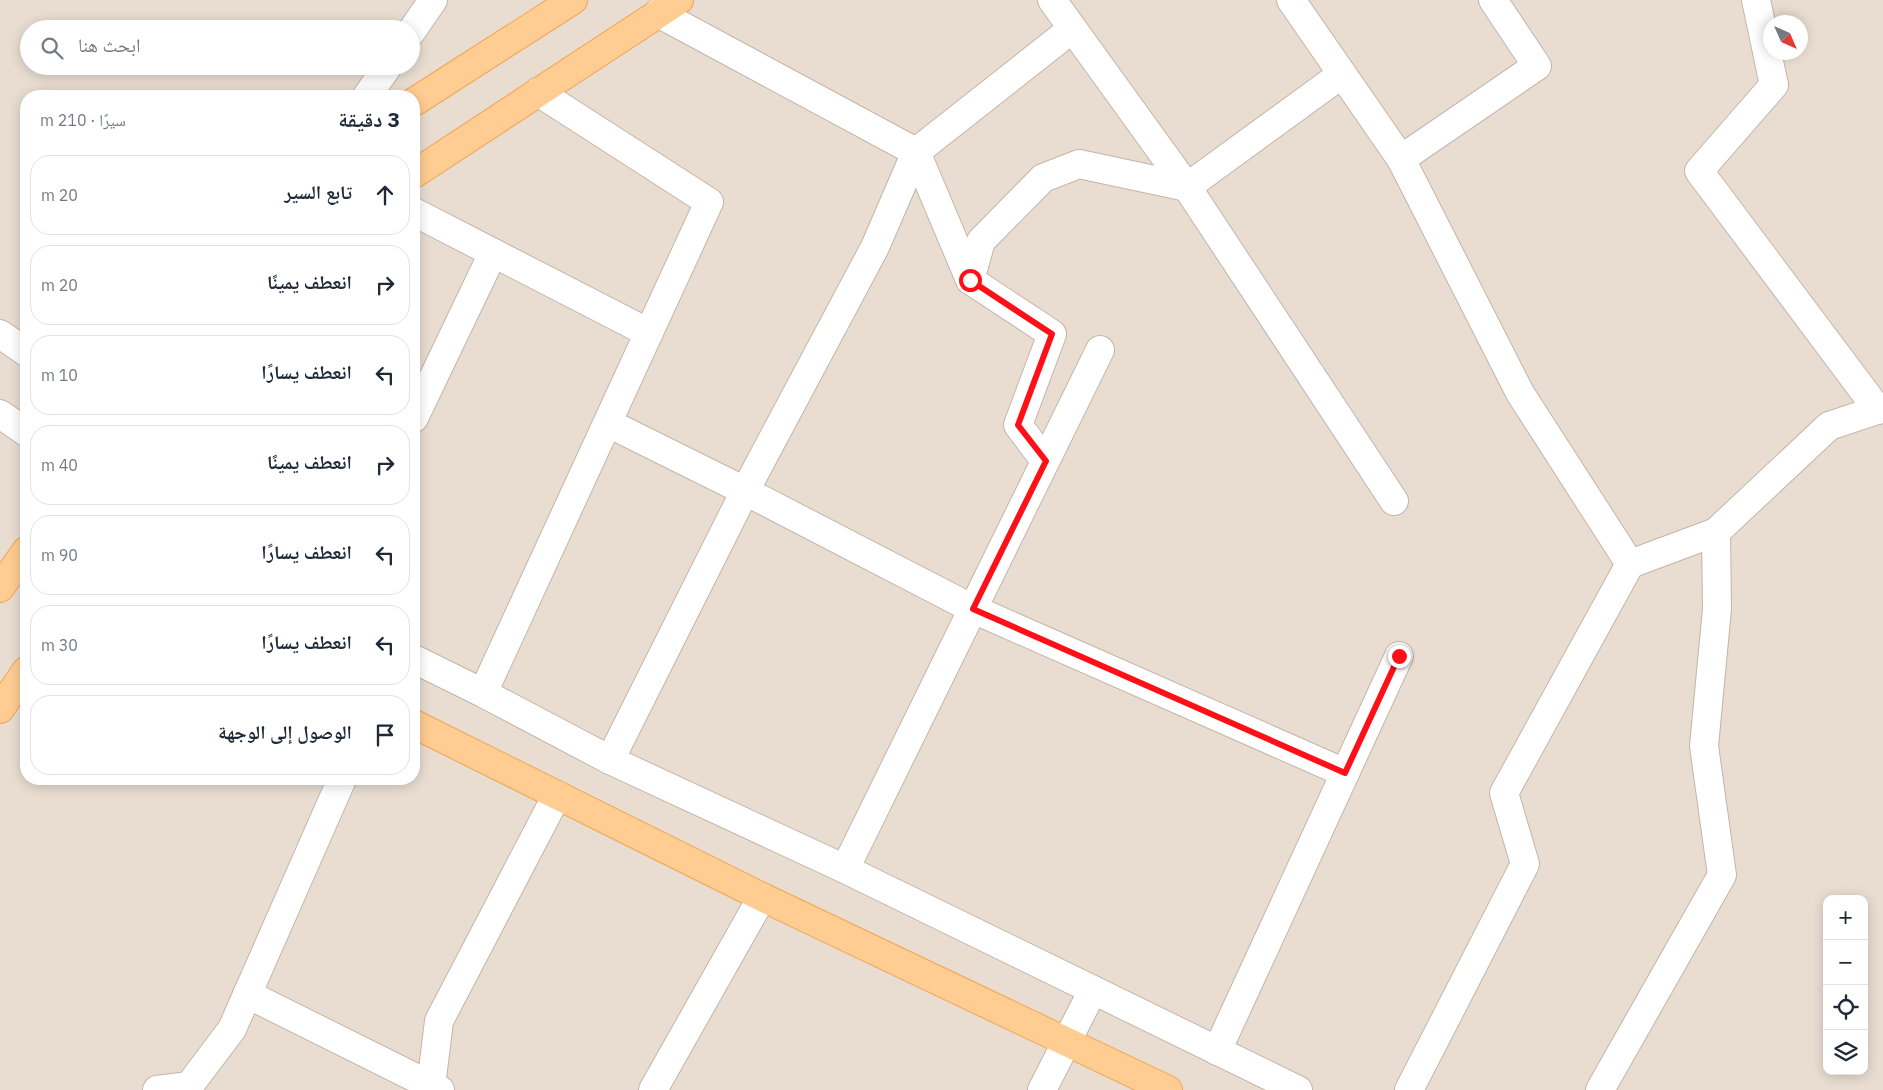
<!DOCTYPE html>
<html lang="ar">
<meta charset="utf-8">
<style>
body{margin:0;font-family:"IBM Plex Sans","Noto Naskh Arabic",sans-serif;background:#f2f2f3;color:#1f2937;direction:rtl}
.controls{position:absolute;right:15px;bottom:15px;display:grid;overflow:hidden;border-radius:10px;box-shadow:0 2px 12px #0003}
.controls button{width:45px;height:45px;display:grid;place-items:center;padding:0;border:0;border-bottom:1px solid #e0e1e3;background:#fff;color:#1f2937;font:25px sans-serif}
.compass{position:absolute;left:1763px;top:15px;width:45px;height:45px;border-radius:50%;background:#fff;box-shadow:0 2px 12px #0003;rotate:135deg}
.stop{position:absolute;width:15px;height:15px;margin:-11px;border:4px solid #ff1018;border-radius:50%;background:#fff}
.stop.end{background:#ff1018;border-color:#fff;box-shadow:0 1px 5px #0008}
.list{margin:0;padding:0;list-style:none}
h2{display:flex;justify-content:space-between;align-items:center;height:65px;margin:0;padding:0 20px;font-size:21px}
h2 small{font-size:16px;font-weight:400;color:#747a83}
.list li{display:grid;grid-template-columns:32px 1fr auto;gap:15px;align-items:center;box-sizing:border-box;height:80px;margin:0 10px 10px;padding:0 10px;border:1px solid #e0e1e3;border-radius:20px}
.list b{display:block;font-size:19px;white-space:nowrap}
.list em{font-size:16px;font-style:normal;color:#747a83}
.icon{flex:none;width:28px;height:28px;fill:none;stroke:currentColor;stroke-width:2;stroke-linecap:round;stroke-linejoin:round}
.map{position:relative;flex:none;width:1883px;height:1090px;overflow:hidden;direction:ltr}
.search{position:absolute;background:#fff;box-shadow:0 2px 12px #0003;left:20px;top:20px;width:400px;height:55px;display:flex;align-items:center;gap:12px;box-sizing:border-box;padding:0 18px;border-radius:28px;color:#747a83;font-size:19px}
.panel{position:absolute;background:#fff;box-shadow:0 2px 12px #0003;left:20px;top:90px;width:400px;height:695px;border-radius:20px;direction:rtl}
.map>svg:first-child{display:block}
.residential{fill:#e9ddd1;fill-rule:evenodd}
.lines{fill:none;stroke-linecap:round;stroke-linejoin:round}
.minor-casing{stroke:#c3b5a8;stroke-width:30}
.major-casing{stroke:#f2a554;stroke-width:30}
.minor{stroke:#fff;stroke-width:28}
.major{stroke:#ffcc92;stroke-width:28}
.route{stroke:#ff1018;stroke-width:6}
</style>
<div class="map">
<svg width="1883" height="1090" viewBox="0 0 1883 1090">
<rect width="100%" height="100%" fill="#f4ece4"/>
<!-- residential -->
<path class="residential" d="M 0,0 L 1883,0 L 1883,1090 L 0,1090 ZM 1770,22 L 1800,22 L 1800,52 L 1770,52 ZM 29,29 L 411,29 L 411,66 L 29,66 ZM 26,96 L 414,96 L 414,779 L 26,779 ZM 1827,899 L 1864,899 L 1864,1071 L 1827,1071 Z"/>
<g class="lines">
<!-- minor casing -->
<g class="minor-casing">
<g id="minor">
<path d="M 1052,0 L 1187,187 L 1394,501"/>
<path d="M 1291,0 L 1401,159 L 1520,393 L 1630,564"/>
<path d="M 1756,0 L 1774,85 L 1699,171 L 1878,410"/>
<path d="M 658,13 L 916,152 L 970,280 L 1052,334 L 1018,425 L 1045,461"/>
<path d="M 411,32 L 433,0"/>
<path d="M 367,96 L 388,66"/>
<path d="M 1401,159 L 1537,66 L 1493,0"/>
<path d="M 414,212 L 649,333"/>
<path d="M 970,280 L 981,241 L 1043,178 L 1079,164 L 1187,187 L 1342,74"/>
<path d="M 0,334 L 26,352"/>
<path d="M 0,414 L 26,432"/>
<path d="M 414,418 L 493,253"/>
<path d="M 608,423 L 745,491 L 973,609 L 1345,773"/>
<path d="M 414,659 L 483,693 L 610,760 L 845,869 L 1298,1090"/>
<path d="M 483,693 L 709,202 L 538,92"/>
<path d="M 610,760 L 745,491 L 875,247 L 916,152 L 1072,29"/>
<path d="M 845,869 L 1100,350"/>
<path d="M 247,994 L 440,1090"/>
<path d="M 1217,1051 L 1399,656"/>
<path d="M 157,1090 L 189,1086 L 232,1029 L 342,779"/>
<path d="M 429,1090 L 431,1086 L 439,1021 L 557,795"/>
<path d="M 653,1090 L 762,897"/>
<path d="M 1042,1090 L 1093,990"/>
<path d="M 1409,1090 L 1525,864 L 1504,793 L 1630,564 L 1716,532"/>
<path d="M 1600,1090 L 1722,875 L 1704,746 L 1717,609 L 1716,532 L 1829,426 L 1883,408"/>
</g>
</g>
<!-- major casing -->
<g class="major-casing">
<g id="major">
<path d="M 414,102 L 573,0"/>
<path d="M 414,174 L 679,0"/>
<path d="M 0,588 L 26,551"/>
<path d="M 0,709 L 26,671"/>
<path d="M 414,724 L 762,897 L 1168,1090"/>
</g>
</g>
<!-- minor -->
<use href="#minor" class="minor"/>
<!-- major -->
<use href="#major" class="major"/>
</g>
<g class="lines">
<!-- route -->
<path class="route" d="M 970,280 L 1052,334 L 1018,425 L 1046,461 L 973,609 L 1345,773 L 1399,656"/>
</g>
</svg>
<div class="controls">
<button>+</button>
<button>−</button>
<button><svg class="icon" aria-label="locate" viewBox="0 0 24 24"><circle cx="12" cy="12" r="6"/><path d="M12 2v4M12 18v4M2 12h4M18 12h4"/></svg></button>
<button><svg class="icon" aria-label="layers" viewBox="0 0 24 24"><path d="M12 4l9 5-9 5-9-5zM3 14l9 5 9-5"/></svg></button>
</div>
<svg class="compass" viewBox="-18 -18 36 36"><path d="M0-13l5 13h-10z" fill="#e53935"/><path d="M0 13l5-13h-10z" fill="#747a83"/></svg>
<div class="stop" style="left:970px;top:280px"></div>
<div class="stop end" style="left:1399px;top:656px"></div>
<div class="search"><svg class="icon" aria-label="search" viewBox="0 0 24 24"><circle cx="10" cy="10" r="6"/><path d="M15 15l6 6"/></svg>ابحث هنا</div>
<section class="panel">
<h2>3 دقيقة<small>سيرًا · 210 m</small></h2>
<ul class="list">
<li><svg class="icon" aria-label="ahead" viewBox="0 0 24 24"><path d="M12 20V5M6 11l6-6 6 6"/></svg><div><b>تابع السير</b></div><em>20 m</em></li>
<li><svg class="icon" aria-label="right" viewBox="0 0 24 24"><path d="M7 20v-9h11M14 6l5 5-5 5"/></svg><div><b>انعطف يمينًا</b></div><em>20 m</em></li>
<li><svg class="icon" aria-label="left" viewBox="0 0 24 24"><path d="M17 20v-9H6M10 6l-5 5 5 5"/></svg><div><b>انعطف يسارًا</b></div><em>10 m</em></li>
<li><svg class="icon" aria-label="right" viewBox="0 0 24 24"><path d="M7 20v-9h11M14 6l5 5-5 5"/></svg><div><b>انعطف يمينًا</b></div><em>40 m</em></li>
<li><svg class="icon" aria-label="left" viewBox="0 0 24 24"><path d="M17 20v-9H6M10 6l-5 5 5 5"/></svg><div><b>انعطف يسارًا</b></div><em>90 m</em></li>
<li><svg class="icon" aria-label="left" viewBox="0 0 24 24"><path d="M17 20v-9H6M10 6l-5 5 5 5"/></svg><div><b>انعطف يسارًا</b></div><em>30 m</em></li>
<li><svg class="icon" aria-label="arrive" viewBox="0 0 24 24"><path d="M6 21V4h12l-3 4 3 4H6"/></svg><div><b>الوصول إلى الوجهة</b></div></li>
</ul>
</section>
</div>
